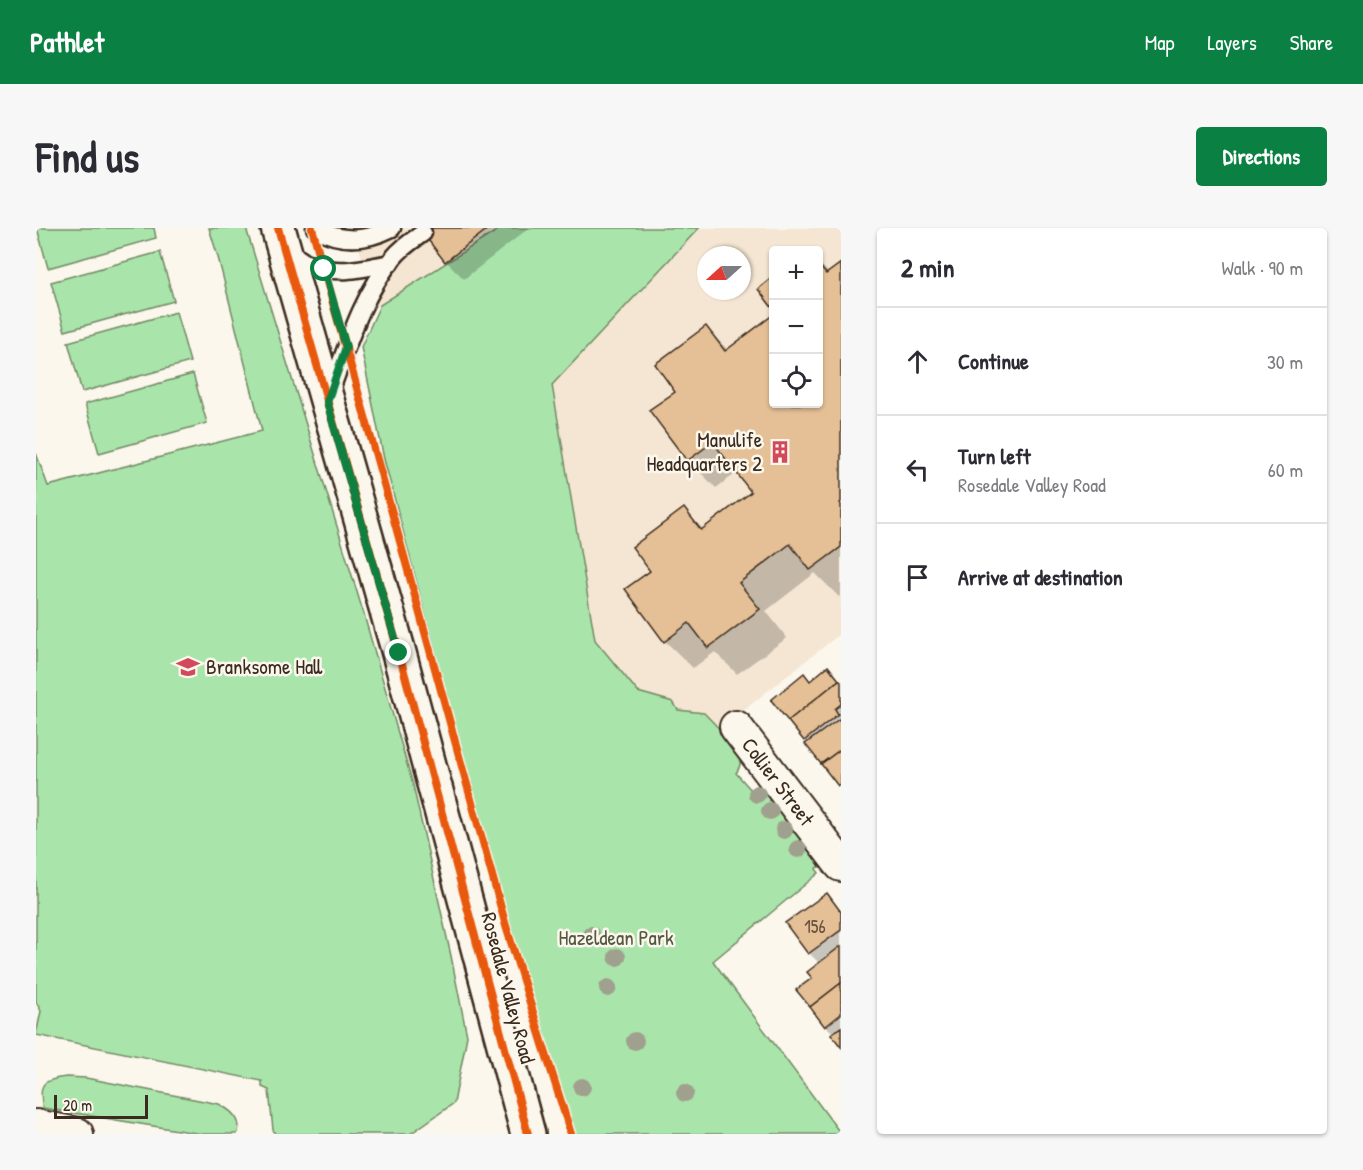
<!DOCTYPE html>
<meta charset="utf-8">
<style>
body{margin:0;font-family:"Patrick Hand",sans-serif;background:#f7f7f7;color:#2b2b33}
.controls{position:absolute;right:18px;top:18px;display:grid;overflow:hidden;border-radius:6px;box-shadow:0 2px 4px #0004}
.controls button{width:54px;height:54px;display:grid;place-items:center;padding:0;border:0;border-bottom:2px solid #e1e1e2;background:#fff;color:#2b2b33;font:30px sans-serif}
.compass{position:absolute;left:661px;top:18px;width:54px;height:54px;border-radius:50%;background:#fff;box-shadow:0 2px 4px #0004;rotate:249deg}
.scale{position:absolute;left:18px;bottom:15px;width:94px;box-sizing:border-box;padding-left:6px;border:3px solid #3b2a1e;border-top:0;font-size:16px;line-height:21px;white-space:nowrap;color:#3b2a1e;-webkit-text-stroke:4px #fbf7ec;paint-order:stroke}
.stop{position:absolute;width:18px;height:18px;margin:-14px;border:4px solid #0b8043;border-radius:50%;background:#fff}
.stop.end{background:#0b8043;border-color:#fff;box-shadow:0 2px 6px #0008}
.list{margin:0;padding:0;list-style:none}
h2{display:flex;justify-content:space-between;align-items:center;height:78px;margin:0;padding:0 24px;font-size:26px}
h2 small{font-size:20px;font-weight:400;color:#7c7c81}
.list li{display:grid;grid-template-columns:39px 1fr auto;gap:18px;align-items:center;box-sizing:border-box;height:108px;padding:0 24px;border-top:2px solid #e1e1e2}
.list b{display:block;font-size:22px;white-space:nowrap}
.list p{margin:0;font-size:20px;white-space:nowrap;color:#7c7c81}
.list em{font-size:20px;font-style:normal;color:#7c7c81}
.icon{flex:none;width:33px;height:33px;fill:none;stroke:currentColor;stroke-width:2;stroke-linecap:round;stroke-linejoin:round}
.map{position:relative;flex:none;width:805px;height:906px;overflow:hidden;border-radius:6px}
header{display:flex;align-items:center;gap:36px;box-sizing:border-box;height:84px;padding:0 30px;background:#0b8043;color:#fff}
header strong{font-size:28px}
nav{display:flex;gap:33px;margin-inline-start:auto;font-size:21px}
.intro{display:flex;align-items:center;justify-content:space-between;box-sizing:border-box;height:144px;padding:0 36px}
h1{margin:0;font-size:42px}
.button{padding:15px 27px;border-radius:6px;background:#0b8043;color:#fff;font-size:21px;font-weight:700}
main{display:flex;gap:36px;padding:0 36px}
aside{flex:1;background:#fff;border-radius:6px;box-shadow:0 2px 4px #0004}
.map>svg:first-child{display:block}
.built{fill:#f4e6d2;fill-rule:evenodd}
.green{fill:#a9e5ab;stroke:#728864;stroke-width:1.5}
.shadow{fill:#0003}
.building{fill:#e5c096;stroke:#3b2a1e;stroke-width:1.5}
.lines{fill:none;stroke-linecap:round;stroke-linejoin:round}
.service-casing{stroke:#3b2a1e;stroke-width:21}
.minor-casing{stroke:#3b2a1e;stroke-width:36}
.tertiary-casing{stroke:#3b2a1e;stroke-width:38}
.service{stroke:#fbf7ec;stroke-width:16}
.minor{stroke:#fbf7ec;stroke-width:32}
.tertiary{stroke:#fbf7ec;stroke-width:33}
.cycleway-casing{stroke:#fbf7ec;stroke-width:11}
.cycleway{stroke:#e8590c;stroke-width:8}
.tree{fill:#a0a08e}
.route{stroke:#0b8043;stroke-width:8}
.labels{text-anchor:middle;stroke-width:5;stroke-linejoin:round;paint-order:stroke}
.number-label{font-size:18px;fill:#66503c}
.poi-label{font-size:21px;fill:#3b2a1e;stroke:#fbf7ec;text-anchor:end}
.street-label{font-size:21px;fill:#3b2a1e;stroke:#fbf7ec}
.park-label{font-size:21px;fill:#565941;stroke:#fbf7ec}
</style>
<header>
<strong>Pathlet</strong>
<nav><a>Map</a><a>Layers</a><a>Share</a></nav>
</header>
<div class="intro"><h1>Find us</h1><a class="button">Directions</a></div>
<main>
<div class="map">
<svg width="805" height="906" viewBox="0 0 805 906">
<rect width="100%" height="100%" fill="#fbf7ec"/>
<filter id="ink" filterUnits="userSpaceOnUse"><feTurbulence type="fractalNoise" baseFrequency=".0167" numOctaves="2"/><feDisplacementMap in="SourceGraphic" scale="12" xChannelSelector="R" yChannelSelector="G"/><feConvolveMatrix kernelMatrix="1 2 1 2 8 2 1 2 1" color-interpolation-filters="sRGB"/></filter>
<g filter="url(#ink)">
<!-- built -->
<path class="built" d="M 316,0 L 805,0 L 805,405 L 502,645 L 357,121 ZM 738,22 L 782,22 L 782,176 L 738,176 ZM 670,27 L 706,27 L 706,63 L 670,63 Z"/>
<!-- green -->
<g class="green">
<path d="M 1,0 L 118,0 L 120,10 L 12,40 Z"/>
<path d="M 173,0 L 210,0 L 328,387 L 377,557 L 415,728 L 431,808 L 418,875 L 374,906 L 239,906 L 237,902 L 233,862 L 226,859 L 226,853 L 0,807 L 5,783 L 0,774 L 0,225 L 12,258 L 226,203 L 182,29 Z"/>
<path d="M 465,0 L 663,0 L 516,157 L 559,412 L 602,464 L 637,474 L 642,482 L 668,485 C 677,494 702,519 704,531 C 705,537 703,541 700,545 L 715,562 C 722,560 726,561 733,565 L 787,636 L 780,641 L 783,645 L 677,733 L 805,906 L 538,906 L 504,803 L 435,559 L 348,231 L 325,119 L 344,77 Z"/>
<path d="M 124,24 L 138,73 L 29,103 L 15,54 Z"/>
<path d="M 140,84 L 154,134 L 46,164 L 32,114 Z"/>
<path d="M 157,146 L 171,195 L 63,225 L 49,176 Z"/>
<path d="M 30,849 L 50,850 L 183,876 C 194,882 208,892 201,906 L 166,906 L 7,880 C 2,856 6,852 30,849 Z"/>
</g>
<!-- shadow -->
<g class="shadow">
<path d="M 385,0 L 493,0 L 428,51 L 410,33 Z"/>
<path d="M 782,34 L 793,45 L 805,37 L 805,367 L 803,369 L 779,345 L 730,383 L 751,410 L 701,446 L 679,424 L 657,440 L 629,413 L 616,343 L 647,282 L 668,302 L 717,265 L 702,244 L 680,260 L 652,232 L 615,182 L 641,164 L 670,100 L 692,122 L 738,176 L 782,176 Z"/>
<path d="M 792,440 L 805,454 L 805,559 L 773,516 L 737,472 L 775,454 Z"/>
<path d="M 791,667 L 805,683 L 805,816 L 798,806 L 790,798 L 778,750 L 784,736 L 773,725 L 752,696 Z"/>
</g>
<!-- building -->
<g class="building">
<path d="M 383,0 L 453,0 L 409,34 Z"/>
<path d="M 805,35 L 805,274 L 804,275 L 805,277 L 805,319 L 774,342 L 754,316 L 703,355 L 724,381 L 672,420 L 653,395 L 628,414 L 589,361 L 614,343 L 596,319 L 648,280 L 665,302 L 715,264 L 677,214 L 651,233 L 613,182 L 639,164 L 619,136 L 670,98 L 689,123 L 738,86 L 738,176 L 782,176 L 782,36 L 790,46 Z"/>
<path d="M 738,48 L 738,82 L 722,61 Z"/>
<path d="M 792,438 L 803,452 L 752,493 L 735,472 L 768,445 L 774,453 Z"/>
<path d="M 803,452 L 805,454 L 805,476 L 799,481 L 802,486 L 768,513 L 752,493 Z"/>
<path d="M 803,491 L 805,494 L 805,521 L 785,536 L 769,516 Z"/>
<path d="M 805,521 L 805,556 L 802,558 L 785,536 Z"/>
<path d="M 791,665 L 805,684 L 805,702 L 772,726 L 749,695 Z"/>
<path d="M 805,718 L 805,755 L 774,779 L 760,762 L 776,750 L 771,744 Z"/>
<path d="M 805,755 L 805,786 L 789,799 L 774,779 Z"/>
<path d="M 805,799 L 805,819 L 795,806 Z"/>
</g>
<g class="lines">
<!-- service casing -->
<g class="service-casing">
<g id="service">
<path d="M 279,0 C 305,15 330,13 356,0"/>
<path d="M 250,21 C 257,26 263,31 270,35 C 296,48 326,41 354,35"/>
<path d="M 293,167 C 311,119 325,69 358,29 C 366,19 377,12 387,5"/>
</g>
</g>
<!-- minor casing -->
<g class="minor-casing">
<g id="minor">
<path id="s1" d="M 700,499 L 805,637"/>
<path d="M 0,898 L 41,906"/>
</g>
</g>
<!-- tertiary casing -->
<g class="tertiary-casing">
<path id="tertiary" d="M 242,0 L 363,425 L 492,906"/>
</g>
<!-- service -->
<use href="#service" class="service"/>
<!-- minor -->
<use href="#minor" class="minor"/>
<!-- tertiary -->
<use href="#tertiary" class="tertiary"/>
<!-- cycleway casing -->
<g class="cycleway-casing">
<g id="cycleway">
<path d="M 242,0 L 363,425 L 492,906"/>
<path d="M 276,0 L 358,292 L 470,698 L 535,906"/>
</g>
</g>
<!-- cycleway -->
<use href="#cycleway" class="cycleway"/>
</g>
<!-- trees -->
<g class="tree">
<circle cx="721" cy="566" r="9"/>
<circle cx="734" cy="583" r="9"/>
<circle cx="748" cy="602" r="9"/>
<circle cx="762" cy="621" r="9"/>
<circle cx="555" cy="707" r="9"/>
<circle cx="581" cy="729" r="9"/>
<circle cx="572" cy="760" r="9"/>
<circle cx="599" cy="813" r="9"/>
<circle cx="546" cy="859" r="9"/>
<circle cx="649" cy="865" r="9"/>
</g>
</g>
<g class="lines" filter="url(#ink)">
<!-- route -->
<path class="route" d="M 288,41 L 310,119 L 291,174 L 363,425"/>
</g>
<!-- icons -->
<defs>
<g id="building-bare" transform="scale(1.8)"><path d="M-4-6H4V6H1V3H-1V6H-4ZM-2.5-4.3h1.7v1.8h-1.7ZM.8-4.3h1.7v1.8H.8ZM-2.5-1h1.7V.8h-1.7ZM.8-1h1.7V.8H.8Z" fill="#d1495b" stroke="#fbf7ec" stroke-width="2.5" paint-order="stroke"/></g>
<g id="school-bare" transform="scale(1.8)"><path d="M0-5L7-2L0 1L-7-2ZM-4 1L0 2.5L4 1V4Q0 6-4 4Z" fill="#d1495b" stroke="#fbf7ec" stroke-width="2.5" paint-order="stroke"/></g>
</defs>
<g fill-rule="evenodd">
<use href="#building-bare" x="744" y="224"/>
<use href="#school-bare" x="152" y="439"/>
</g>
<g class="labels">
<!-- number labels -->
<g class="number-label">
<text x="779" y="705">156</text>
</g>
<!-- poi labels -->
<g class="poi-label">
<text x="726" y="219">Manulife<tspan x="726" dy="24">Headquarters 2</tspan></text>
<text x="170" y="446" text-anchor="start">Branksome Hall</text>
</g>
<!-- street labels -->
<g class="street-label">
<text dy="7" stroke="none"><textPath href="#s1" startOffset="69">Collier Street</textPath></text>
<text transform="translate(472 760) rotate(75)" y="7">Rosedale Valley Road</text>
</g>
<!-- park labels -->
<g class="park-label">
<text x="580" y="717">Hazeldean Park</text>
</g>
</g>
</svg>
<div class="controls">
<button>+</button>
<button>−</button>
<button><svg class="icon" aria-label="locate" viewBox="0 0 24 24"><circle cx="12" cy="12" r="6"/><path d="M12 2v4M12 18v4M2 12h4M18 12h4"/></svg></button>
</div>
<svg class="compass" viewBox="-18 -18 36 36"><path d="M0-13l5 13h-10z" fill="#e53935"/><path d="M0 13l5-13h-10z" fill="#7c7c81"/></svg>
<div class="scale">20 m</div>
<div class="stop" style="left:288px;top:41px"></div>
<div class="stop end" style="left:363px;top:425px"></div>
</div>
<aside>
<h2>2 min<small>Walk · 90 m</small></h2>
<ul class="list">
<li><svg class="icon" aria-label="ahead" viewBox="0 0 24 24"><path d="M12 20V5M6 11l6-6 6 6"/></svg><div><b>Continue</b></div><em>30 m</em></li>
<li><svg class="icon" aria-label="left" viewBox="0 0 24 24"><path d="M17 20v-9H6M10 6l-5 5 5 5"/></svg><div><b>Turn left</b><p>Rosedale Valley Road</p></div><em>60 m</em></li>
<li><svg class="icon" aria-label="arrive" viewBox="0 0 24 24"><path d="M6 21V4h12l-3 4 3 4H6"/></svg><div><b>Arrive at destination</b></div></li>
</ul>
</aside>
</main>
